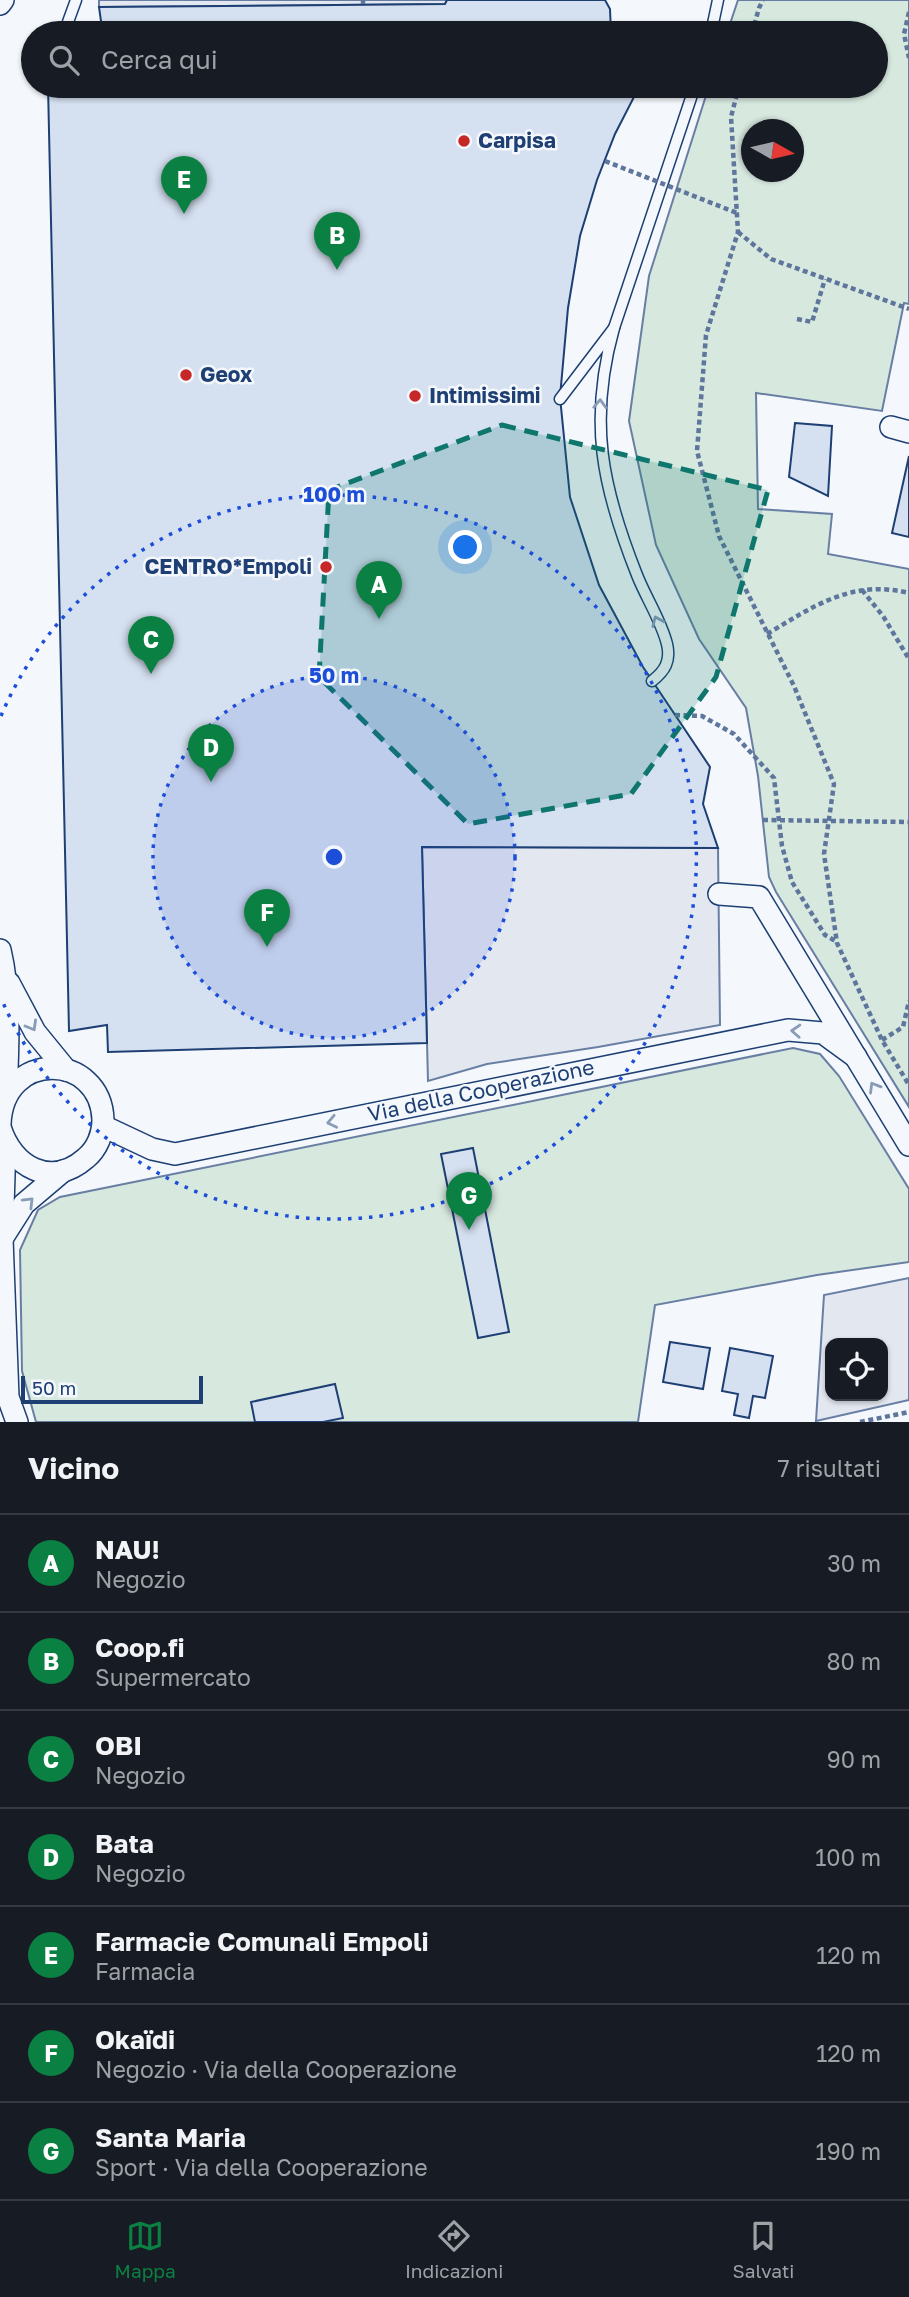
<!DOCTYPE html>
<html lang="it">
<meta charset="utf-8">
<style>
body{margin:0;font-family:"Golos Text",sans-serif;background:#20242c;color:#f1f3f6}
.controls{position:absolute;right:21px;bottom:21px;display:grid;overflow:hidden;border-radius:14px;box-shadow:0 2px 5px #0004}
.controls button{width:63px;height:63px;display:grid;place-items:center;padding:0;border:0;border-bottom:2px solid #363941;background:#171b24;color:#f1f3f6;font:35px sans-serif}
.compass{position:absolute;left:741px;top:119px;width:63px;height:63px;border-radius:50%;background:#171b24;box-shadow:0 2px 5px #0004;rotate:98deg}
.scale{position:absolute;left:21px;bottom:18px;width:182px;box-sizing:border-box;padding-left:7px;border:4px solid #1d3f73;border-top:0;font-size:19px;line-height:24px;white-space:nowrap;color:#1d3f73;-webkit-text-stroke:5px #f4f7fb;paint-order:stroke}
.you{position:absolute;left:466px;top:548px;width:24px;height:24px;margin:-18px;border:5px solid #fff;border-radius:50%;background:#1a73e8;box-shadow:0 0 0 10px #1a73e833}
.badge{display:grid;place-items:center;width:46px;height:46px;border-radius:50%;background:#0b8043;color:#fff;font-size:23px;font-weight:700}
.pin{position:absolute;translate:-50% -58px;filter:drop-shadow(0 2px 4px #0008)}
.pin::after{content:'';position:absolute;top:37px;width:24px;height:21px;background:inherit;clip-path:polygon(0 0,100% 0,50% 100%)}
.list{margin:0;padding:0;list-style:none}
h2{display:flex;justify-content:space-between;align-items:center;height:91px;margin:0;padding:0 28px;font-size:30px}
h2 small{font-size:23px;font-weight:400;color:#9ea1a6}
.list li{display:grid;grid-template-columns:46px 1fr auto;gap:21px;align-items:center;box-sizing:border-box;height:98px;padding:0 28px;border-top:2px solid #363941}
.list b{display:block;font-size:26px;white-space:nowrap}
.list p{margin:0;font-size:23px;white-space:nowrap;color:#9ea1a6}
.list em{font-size:23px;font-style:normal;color:#9ea1a6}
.icon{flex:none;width:38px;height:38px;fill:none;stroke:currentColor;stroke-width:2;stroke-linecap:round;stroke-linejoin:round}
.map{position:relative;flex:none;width:909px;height:1422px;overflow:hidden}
.search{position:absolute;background:#171b24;box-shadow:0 2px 5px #0004;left:21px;right:21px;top:21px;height:77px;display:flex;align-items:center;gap:18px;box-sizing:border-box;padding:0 24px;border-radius:38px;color:#9ea1a6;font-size:26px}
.sheet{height:777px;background:#171b24}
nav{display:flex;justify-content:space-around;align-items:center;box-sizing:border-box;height:98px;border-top:2px solid #363941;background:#171b24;font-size:19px;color:#9ea1a6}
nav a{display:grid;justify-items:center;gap:4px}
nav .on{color:#0b8043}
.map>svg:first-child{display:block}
.green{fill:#d7e8df;stroke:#687fa3;stroke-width:2;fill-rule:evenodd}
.parking{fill:#e3e8f0;stroke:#687fa3;stroke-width:2;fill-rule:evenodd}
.building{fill:#d5e0f0;stroke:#1d3f73;stroke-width:2}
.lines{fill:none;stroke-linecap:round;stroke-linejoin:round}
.lane-casing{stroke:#1d3f73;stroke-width:13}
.street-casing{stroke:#1d3f73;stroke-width:24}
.path{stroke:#5e769c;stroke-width:4.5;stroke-dasharray:5 3.5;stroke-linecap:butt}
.lane{stroke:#f4f7fb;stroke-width:10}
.street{stroke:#f4f7fb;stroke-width:21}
.path-bridge{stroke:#5e769c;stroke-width:4.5;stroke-dasharray:5 3.5;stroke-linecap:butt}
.oneway{stroke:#889bb7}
.marked{fill:#0f766e;fill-opacity:0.2;stroke:#0f766e;stroke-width:5;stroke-dasharray:14 9;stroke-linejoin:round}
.ring{fill:none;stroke:#1d4ed8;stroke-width:3.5;stroke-dasharray:3.5 7}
.poi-dot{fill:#c62828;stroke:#f4f7fb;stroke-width:2.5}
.labels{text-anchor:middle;stroke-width:5;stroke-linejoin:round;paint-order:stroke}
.poi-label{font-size:21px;font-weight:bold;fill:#1d3f73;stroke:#f4f7fb;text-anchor:start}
.street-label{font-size:21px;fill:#1d3f73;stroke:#f4f7fb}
.centre{fill:#1d4ed8;stroke:#f4f7fb;stroke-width:3.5}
.ring-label{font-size:21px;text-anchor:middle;font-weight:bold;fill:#1d4ed8;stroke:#f4f7fb;stroke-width:5;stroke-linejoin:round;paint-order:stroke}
</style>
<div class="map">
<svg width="909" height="1422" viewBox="0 0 909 1422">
<rect width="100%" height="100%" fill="#f4f7fb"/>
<!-- green -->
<g class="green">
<path d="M 738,0 L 909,0 L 909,304 L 904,303 L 882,411 L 756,393 L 758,509 L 832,514 L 828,554 L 909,569 L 909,1107 L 776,892 L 769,877 L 758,776 L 746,708 L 699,639 L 656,545 L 629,421 L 649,276 L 709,86 L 876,86 L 876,33 L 727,33 ZM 752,130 L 794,130 L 794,172 L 752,172 Z"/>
<path d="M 793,1048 L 820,1054 L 839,1076 L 909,1189 L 909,1262 L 817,1275 L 655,1305 L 638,1422 L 36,1422 L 22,1371 L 20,1250 L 38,1210 L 60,1197 Z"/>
</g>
<!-- parking -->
<g class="parking">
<path d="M 99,0 L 447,0 L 445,4 L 99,7 Z"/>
<path d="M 422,847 L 718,848 L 720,1025 L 598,1047 L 487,1064 L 428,1081 Z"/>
<path d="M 909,1278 L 909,1400 L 816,1421 L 824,1295 ZM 883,1343 L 883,1396 L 830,1396 L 830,1343 Z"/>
</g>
<!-- building -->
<g class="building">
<path d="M 447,0 L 605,0 L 610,9 L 611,33 L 47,33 L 47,28 L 102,28 L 99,7 L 445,4 Z"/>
<path d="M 48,86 L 615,86 L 634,97 L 615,134 L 597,180 L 580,236 L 568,308 L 560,397 L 570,497 L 599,585 L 643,667 L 710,767 L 703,804 L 718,848 L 422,847 L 427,1043 L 108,1052 L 107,1025 L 69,1031 Z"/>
<path d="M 795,423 L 832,426 L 828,496 L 789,477 Z"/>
<path d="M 909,456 L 909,537 L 892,533 Z"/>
<path d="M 473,1148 L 509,1332 L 478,1338 L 441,1154 Z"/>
<path d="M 670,1342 L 710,1348 L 703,1389 L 663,1382 Z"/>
<path d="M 730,1348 L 773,1356 L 765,1398 L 753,1396 L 749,1418 L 734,1415 L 738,1394 L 722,1391 Z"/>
<path d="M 335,1384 L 343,1418 L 323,1422 L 255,1422 L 251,1402 Z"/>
</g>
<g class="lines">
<!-- lane casing -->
<g class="lane-casing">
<g id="lane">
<path d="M 68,22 L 76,0"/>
<path d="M 711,33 L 718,0"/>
<path d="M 614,328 L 695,86"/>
<path d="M 560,399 L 614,328 C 588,421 602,487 637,575 C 646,598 661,620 667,644 C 671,661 665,671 652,681"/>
</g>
</g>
<!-- street casing -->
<g class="street-casing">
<g id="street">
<path d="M 0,4 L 3,0"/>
<path d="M 891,427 L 909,432"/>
<path d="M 719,894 L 759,897 L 909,1145"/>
<path d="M 0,950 C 11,997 8,1047 6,1095"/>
<path d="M 9,983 L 35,1032 L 66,1070"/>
<path d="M 0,1124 C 3,1049 101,1052 103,1120 C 103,1134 97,1149 86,1158 C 51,1189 12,1167 0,1127"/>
<path d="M 103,1126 L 152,1149 L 175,1154 L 788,1030 L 823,1033 L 856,1057"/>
<path d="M 5,1143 L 2,1239 L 8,1397 L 17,1422"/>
<path d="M 3,1237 L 24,1204 L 63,1171"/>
</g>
</g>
<!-- path -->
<g class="path">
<path d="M 363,0 L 363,4"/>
<path d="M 909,12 L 904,34 L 909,58"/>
<path d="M 752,33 L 759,8 L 763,0"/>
<path d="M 739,86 L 731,117 L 738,232 L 706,335 L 697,451 L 719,536 L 794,686 L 834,784 L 824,854 L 837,943 L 882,1040 L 909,1085"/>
<path d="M 738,232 L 771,259 L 909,309"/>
<path d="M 797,319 L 812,322 L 825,279"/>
<path d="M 862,590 L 883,616 L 909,659"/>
<path d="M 767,634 C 814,606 852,579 909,593"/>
<path d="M 675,715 L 702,716 L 734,734 L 774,778 L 782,846 L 792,882 L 825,935 L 837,942"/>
<path d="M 882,1040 L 903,1027 L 909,1001"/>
<path d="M 860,1422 L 909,1412"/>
</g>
<!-- lane -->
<use href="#lane" class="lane"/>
<!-- street -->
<use href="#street" class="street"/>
<!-- path-bridge -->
<g class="path-bridge">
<path d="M 605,161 L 737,213"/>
<path d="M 763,820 L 909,822"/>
</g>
</g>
<!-- one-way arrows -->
<defs><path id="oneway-chevron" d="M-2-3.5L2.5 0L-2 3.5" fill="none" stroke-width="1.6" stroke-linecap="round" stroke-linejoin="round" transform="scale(1.75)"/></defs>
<g class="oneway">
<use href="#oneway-chevron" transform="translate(600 404) rotate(-88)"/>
<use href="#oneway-chevron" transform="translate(657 621) rotate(-114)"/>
<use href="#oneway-chevron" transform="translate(32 1026) rotate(60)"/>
<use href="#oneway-chevron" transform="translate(796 1031) rotate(-177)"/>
<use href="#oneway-chevron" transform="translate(874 1087) rotate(-121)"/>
<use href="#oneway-chevron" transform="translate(332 1122) rotate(168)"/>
<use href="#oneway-chevron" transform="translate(29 1202) rotate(-45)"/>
</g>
<!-- marked area -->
<path class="marked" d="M 502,425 L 768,490 L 716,677 L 631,794 L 468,824 L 319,677 L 329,490 Z"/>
<!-- distance rings -->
<circle cx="334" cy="857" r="181" fill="#1d4ed8" fill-opacity=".12"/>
<g class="ring">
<circle cx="334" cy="857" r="181"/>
<path d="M1 716A362 362 0 1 1 1 998"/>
</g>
<!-- markers -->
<g class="poi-dot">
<circle cx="464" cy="141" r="7"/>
<circle cx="186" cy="375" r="7"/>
<circle cx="415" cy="396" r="7"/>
<circle cx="326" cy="567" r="7"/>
</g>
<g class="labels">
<!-- poi labels -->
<g class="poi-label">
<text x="478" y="148">Carpisa</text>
<text x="200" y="382">Geox</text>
<text x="429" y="403">Intimissimi</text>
<text x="312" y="574" text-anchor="end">CENTRO*Empoli</text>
</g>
<!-- street labels -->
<g class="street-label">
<text transform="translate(481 1091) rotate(-12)" y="7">Via della Cooperazione</text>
</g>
</g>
<circle cx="334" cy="857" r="10" class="centre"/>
<g class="ring-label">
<text x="334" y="502">100 m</text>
<text x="334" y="683">50 m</text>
</g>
</svg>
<div class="controls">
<button><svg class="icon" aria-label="locate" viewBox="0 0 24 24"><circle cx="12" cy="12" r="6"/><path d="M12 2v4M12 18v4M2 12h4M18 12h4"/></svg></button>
</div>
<svg class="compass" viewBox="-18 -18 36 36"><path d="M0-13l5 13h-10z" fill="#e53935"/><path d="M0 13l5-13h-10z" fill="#9ea1a6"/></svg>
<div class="scale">50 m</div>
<div class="you"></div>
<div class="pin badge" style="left:379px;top:619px">A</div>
<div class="pin badge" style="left:337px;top:270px">B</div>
<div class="pin badge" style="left:151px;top:674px">C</div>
<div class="pin badge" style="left:211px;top:782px">D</div>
<div class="pin badge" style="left:184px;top:214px">E</div>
<div class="pin badge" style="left:267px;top:947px">F</div>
<div class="pin badge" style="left:469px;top:1230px">G</div>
<div class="search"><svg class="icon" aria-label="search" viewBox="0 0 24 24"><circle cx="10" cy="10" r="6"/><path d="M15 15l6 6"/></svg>Cerca qui</div>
</div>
<section class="sheet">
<h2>Vicino<small>7 risultati</small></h2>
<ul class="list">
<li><span class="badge">A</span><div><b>NAU!</b><p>Negozio</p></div><em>30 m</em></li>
<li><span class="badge">B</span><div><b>Coop.fi</b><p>Supermercato</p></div><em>80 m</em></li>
<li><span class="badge">C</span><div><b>OBI</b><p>Negozio</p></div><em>90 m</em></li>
<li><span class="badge">D</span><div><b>Bata</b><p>Negozio</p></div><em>100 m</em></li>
<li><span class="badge">E</span><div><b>Farmacie Comunali Empoli</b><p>Farmacia</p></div><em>120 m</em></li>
<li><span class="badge">F</span><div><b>Okaïdi</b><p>Negozio · Via della Cooperazione</p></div><em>120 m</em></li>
<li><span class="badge">G</span><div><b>Santa Maria</b><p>Sport · Via della Cooperazione</p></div><em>190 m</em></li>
</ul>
</section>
<nav>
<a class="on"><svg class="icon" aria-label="map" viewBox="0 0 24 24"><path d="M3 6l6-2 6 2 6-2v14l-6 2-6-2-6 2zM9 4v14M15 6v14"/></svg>Mappa</a>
<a><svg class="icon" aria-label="directions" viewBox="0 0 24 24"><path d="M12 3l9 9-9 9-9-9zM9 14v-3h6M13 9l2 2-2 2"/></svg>Indicazioni</a>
<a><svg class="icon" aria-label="saved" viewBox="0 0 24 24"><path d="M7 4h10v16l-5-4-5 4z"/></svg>Salvati</a>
</nav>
